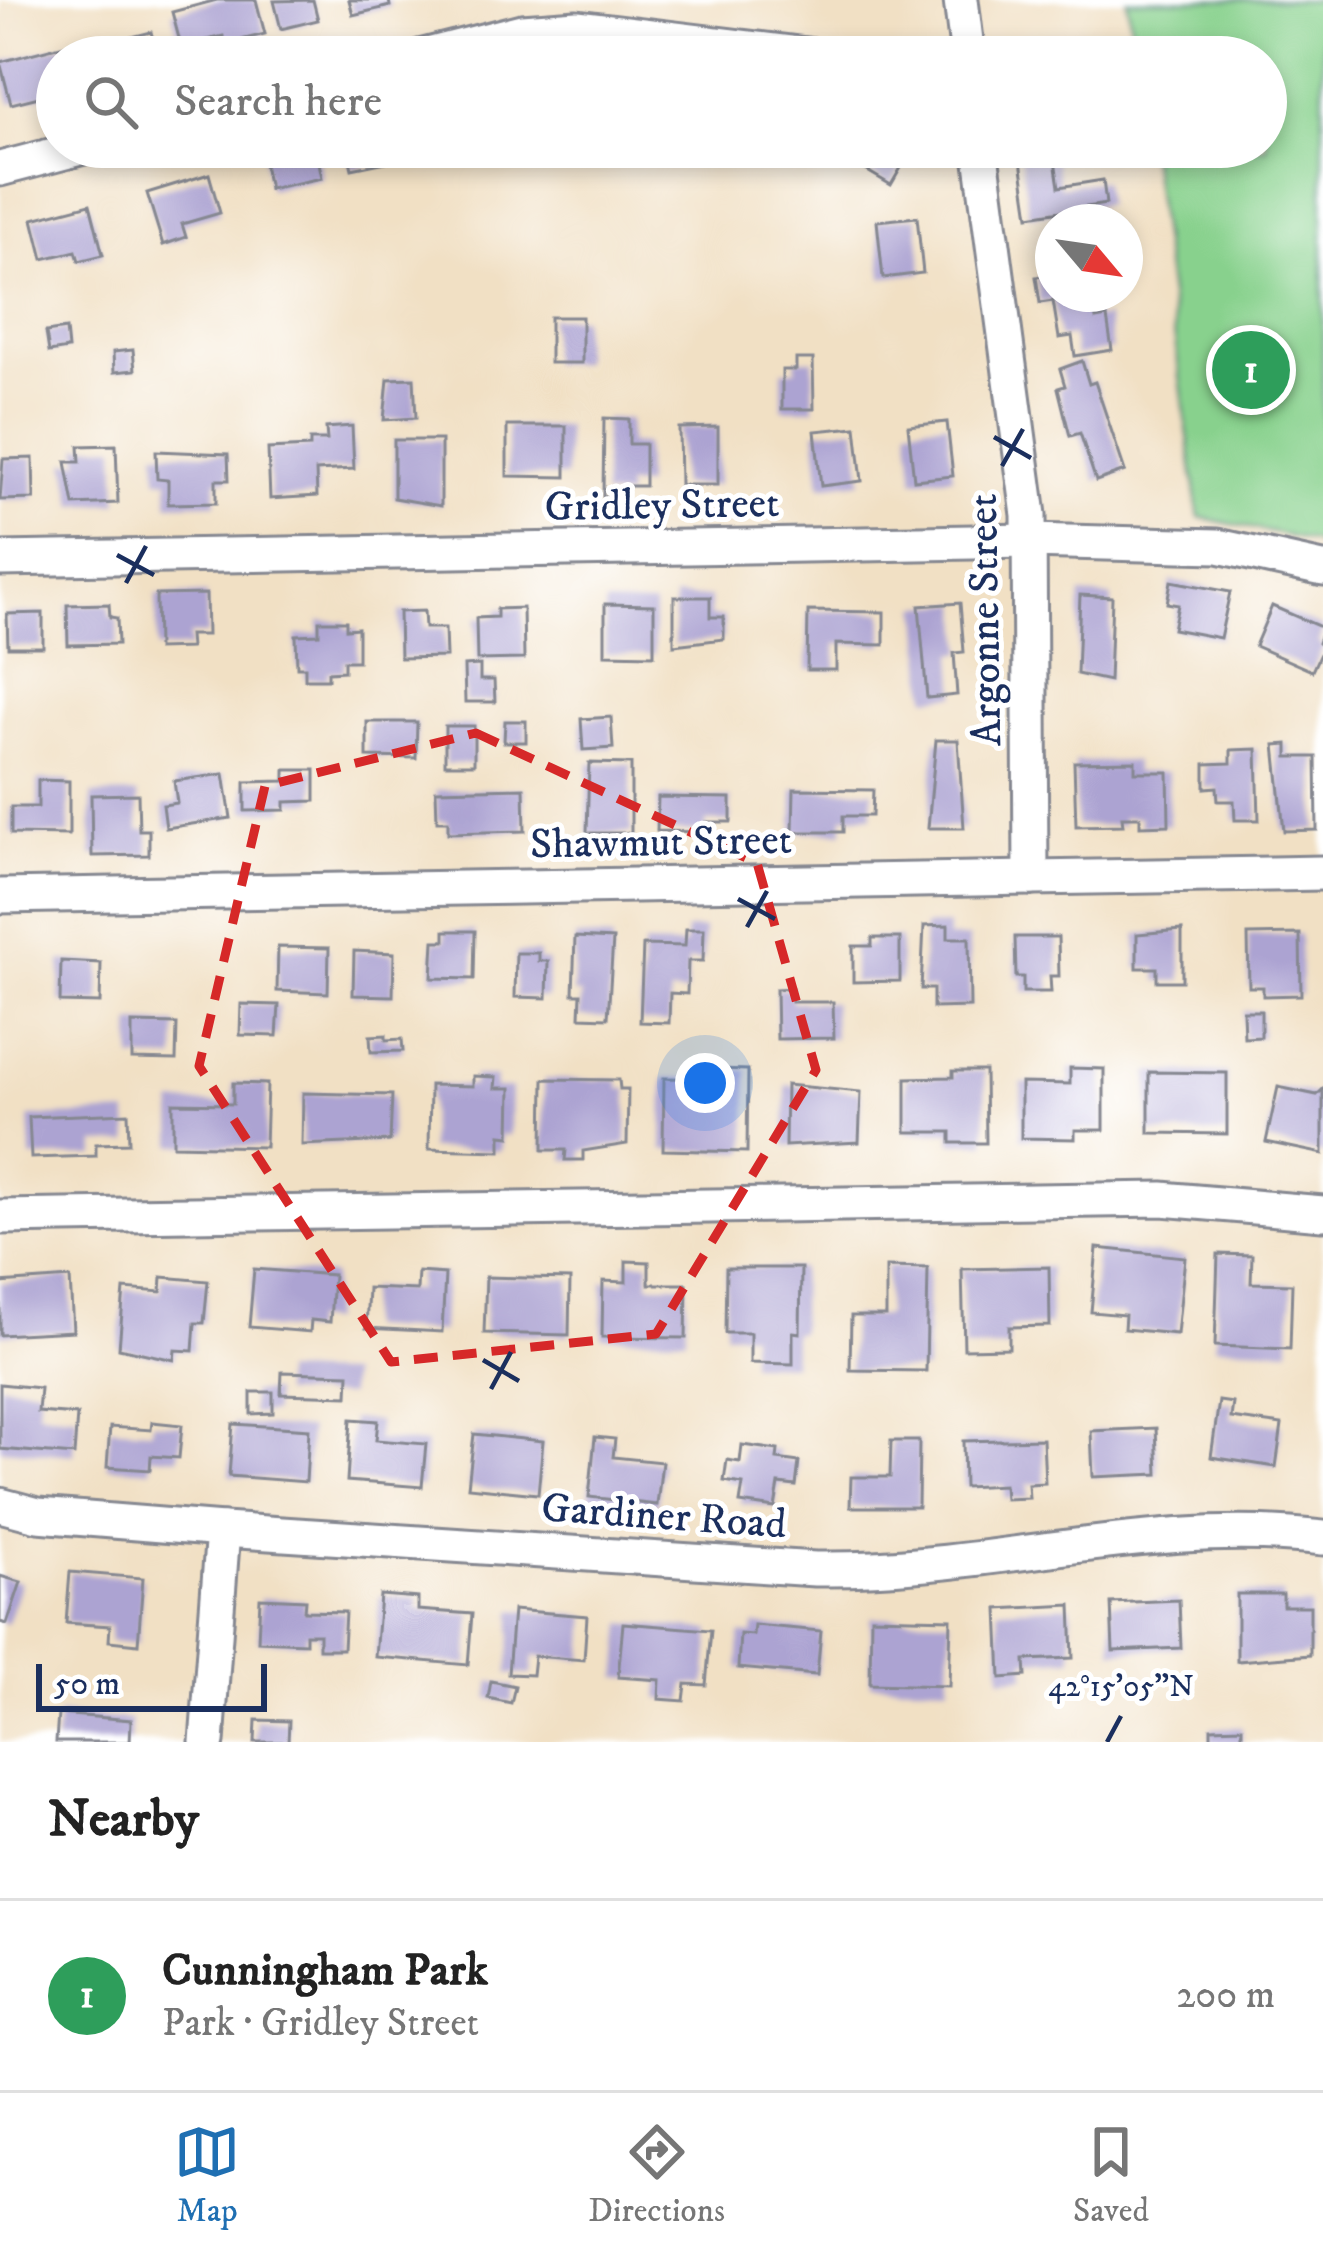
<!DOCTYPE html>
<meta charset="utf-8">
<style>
body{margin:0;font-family:"IM FELL DW Pica",serif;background:#f2f2f2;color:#222}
.compass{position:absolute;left:1035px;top:204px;width:108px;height:108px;border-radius:50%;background:#fff;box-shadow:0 6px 18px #0003;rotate:119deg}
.scale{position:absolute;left:36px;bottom:30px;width:231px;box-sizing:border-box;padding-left:12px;border:6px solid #1b2f5e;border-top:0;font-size:33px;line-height:42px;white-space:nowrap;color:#1b2f5e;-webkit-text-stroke:9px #fff;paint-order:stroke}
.you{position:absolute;left:705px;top:1083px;width:42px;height:42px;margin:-30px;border:9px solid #fff;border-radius:50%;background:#1a73e8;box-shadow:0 0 0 18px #1a73e833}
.badge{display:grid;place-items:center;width:78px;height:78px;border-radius:50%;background:#1f6fb2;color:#fff;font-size:39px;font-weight:700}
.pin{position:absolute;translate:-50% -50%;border:6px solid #fff;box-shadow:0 3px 12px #0006}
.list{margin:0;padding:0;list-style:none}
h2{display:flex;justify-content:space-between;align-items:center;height:156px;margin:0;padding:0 48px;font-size:51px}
h2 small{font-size:39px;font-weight:400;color:#767676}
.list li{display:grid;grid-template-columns:78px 1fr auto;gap:36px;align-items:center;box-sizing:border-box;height:192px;padding:0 48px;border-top:3px solid #e0e0e0}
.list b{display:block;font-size:45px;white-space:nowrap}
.list p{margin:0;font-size:39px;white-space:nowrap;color:#767676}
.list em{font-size:39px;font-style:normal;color:#767676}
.icon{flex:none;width:66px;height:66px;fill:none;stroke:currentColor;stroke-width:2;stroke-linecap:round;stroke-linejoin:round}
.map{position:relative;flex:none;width:1323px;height:1742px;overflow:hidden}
.search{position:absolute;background:#fff;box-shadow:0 6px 18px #0003;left:36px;right:36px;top:36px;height:132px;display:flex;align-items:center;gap:30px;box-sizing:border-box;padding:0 42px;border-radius:66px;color:#767676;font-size:45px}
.sheet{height:348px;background:#fff}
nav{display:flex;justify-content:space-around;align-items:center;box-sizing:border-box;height:168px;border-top:3px solid #e0e0e0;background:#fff;font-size:33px;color:#767676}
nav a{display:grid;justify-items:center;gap:6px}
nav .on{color:#1f6fb2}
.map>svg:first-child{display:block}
.green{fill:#88d18d;stroke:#528076;stroke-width:3}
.building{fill:#aca3d2}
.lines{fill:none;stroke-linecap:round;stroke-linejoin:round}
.minor-casing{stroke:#868891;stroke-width:39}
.minor{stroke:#fff;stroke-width:33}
.marked{fill:none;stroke:#d62828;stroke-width:9;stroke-dasharray:24 15;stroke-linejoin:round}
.ticks{fill:none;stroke:#1b2f5e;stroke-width:4.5}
.labels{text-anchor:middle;stroke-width:10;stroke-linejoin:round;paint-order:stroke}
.street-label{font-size:42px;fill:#1b2f5e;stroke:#fff}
.ticks-label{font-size:30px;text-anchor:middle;fill:#1b2f5e;stroke:#fff;stroke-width:10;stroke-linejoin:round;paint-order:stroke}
</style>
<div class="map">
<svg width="1323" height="1742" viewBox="0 0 1323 1742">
<rect width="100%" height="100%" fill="#fff"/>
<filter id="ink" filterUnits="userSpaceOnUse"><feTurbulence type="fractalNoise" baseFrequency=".00833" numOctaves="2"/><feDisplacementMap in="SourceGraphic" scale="24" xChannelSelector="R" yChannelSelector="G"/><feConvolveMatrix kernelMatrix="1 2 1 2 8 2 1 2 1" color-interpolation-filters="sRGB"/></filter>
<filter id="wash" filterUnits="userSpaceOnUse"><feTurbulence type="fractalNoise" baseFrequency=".004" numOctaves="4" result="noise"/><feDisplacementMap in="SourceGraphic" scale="48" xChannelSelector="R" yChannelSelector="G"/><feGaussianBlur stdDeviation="2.7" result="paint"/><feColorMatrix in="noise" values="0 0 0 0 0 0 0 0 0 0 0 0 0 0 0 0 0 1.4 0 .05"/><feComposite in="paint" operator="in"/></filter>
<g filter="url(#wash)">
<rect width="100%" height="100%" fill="#f1e0c4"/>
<!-- green -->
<path class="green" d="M 1127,0 L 1323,0 L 1323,544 L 1199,517 L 1149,147 L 1266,147 L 1266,57 L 1136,57 Z"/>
<g id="blocks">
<!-- building -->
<g class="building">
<path d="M 217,0 L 256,0 L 265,34 L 225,44 L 223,36 L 181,46 L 172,12 Z"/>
<path d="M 313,0 L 318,20 L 281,29 L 274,1 Z"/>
<path d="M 349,0 L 389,0 L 390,6 L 353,15 Z"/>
<path d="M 151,32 L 158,57 L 108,57 L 104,44 Z"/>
<path d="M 83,40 L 87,57 L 57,57 L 57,77 L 47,79 L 51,94 L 11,104 L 0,62 Z"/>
<path d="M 316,147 L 322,178 L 269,189 L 261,148 Z"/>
<path d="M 347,147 L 413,147 L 415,156 L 352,169 Z"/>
<path d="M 847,147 L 913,147 L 891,185 L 842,156 Z"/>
<path d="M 1019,147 L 1053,147 L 1059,187 L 1103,180 L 1106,204 L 1029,216 Z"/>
<path d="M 209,174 L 220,213 L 182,224 L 186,237 L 163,245 L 147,193 Z"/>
<path d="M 90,204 L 103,255 L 79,261 L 76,251 L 43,259 L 33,219 Z"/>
<path d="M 917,217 L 923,273 L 883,278 L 877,221 Z"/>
<path d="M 1053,274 L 1053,294 L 1092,294 L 1096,319 L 1107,317 L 1112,350 L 1075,356 L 1072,336 L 1059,338 L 1053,301 L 1040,303 L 1036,277 Z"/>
<rect x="550" y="317" width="32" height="46"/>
<path d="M 66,329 L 68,349 L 49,352 L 46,332 Z"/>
<path d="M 133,350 L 135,370 L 114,372 L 113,352 Z"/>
<path d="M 796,359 L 813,359 L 814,409 L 782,409 L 782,370 L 796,370 Z"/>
<path d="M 1082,361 L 1089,384 L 1095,382 L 1125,471 L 1096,481 L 1080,433 L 1070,436 L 1058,388 L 1065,386 L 1060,369 Z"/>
<path d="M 414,378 L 416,418 L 384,420 L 388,379 Z"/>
<path d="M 604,418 L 629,419 L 629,444 L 645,444 L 645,486 L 626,486 L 627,497 L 603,496 Z"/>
<path d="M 947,422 L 953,476 L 914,480 L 908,426 Z"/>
<path d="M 352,426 L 354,469 L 316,471 L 317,496 L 270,499 L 268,449 L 310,447 L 310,440 L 327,440 L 326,428 Z"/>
<path d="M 507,426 L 566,426 L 566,477 L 507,476 Z"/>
<path d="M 718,427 L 718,485 L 680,485 L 679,428 Z"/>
<path d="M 856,427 L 862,481 L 821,486 L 815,431 Z"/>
<path d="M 394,440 L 441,440 L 441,506 L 394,498 Z"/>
<path d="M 116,445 L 118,503 L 74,505 L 66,462 L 80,462 L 79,446 Z"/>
<path d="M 156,451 L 228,454 L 229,480 L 216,480 L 216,503 L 168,504 L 168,480 L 157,479 Z"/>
<path d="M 33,458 L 34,499 L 0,500 L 3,459 Z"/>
<path d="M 1171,581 L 1230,592 L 1220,638 L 1173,629 L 1178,605 L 1167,603 Z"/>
<path d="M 206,594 L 207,635 L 189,635 L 190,648 L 157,649 L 156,595 Z"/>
<path d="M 1080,595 L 1112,597 L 1109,681 L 1077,674 Z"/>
<path d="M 674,597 L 710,597 L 710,617 L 724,617 L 724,639 L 674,645 Z"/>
<path d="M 960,603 L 964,652 L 954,653 L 957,695 L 927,698 L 919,606 Z"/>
<path d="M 109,604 L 110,617 L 117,618 L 118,644 L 68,645 L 67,605 Z"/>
<path d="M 605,604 L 654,605 L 654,655 L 605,654 Z"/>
<path d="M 1272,606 L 1323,628 L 1318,643 L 1323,647 L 1312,671 L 1255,646 Z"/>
<path d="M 523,608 L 524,659 L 477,660 L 476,618 L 497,617 L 497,609 Z"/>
<path d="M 424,611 L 425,628 L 445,628 L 446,657 L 400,658 L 399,612 Z"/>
<path d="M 808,611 L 884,612 L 884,645 L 836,644 L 836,670 L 807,670 Z"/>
<path d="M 43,613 L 43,647 L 8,647 L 7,614 Z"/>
<path d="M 319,621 L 346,621 L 346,629 L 358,628 L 358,661 L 344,661 L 344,671 L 328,672 L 328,679 L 305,679 L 305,667 L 297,667 L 296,635 L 319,634 Z"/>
<path d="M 480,665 L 480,680 L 494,680 L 495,702 L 465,702 L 464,666 Z"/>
<path d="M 611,717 L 613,748 L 583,750 L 581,719 Z"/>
<path d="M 505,721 L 526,721 L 526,742 L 504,742 Z"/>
<path d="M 367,722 L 417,722 L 416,758 L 367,757 Z"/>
<rect x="445" y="726" width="29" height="38"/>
<path d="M 936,740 L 958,740 L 964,828 L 928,828 Z"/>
<path d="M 1288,744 L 1288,757 L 1316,757 L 1317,830 L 1284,831 L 1275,745 Z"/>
<path d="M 1257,749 L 1259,820 L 1235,820 L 1234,801 L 1218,801 L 1217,787 L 1205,788 L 1205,764 L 1231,763 L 1231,750 Z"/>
<path d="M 1135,761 L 1135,772 L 1168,772 L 1169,825 L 1140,826 L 1140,817 L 1122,817 L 1123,825 L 1076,826 L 1074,762 Z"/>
<path d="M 589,763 L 631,764 L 631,833 L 587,833 Z"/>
<path d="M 285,770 L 315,770 L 315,801 L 285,802 L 285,810 L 245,811 L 245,782 L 285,781 Z"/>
<path d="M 224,774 L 231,818 L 166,828 L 163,805 L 177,803 L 174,781 Z"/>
<path d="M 38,780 L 69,781 L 69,835 L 11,834 L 11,807 L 38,807 Z"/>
<path d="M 524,788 L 525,831 L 448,833 L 448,821 L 437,821 L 436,790 Z"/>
<path d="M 794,789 L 873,790 L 872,816 L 843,816 L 843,832 L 793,832 Z"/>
<path d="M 138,794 L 139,830 L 149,830 L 149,855 L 92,856 L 91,795 Z"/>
<path d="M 658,797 L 731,798 L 731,822 L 706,822 L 706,832 L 657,831 Z"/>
<path d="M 948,925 L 948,938 L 969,938 L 970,1007 L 933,1008 L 933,989 L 921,989 L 924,926 Z"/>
<path d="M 686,929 L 704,929 L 703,961 L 688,961 L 687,994 L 670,993 L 669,1023 L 640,1022 L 643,945 L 685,946 Z"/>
<path d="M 1182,930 L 1182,981 L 1157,981 L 1157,968 L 1137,968 L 1137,934 Z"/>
<path d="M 445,931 L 475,931 L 474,979 L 432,978 L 434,941 L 445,941 Z"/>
<path d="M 1300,934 L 1301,995 L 1263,996 L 1263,987 L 1249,987 L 1248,935 Z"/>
<path d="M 575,937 L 613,939 L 608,1018 L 580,1017 L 581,994 L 573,994 Z"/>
<path d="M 1015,937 L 1058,937 L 1059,976 L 1050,976 L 1051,992 L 1023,992 L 1023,977 L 1016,977 Z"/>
<path d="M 872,938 L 900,938 L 900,981 L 853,982 L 853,946 L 872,946 Z"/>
<path d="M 278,947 L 329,948 L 328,993 L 277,991 Z"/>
<path d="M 354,951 L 394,953 L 393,996 L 353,995 Z"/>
<path d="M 516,953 L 539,953 L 539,961 L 548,961 L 547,998 L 515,997 Z"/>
<path d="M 61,961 L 101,963 L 100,1003 L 60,1002 Z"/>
<path d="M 792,988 L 792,1002 L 833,1002 L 834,1038 L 777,1039 L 776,989 Z"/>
<path d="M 241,1004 L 279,1005 L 277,1036 L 240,1035 Z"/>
<path d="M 1243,1011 L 1261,1011 L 1261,1037 L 1244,1038 Z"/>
<path d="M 132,1023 L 177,1024 L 176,1060 L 132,1059 Z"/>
<path d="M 386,1035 L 386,1040 L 402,1039 L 403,1051 L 371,1052 L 370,1036 Z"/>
<path d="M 1070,1068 L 1104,1069 L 1104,1130 L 1075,1130 L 1075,1139 L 1021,1138 L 1021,1083 L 1070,1084 Z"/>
<path d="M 716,1069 L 748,1070 L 747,1152 L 663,1150 L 664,1078 L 716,1079 Z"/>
<path d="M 953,1071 L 985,1071 L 986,1143 L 951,1143 L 951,1132 L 906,1132 L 906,1078 L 953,1077 Z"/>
<path d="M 1149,1072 L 1227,1073 L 1227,1134 L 1149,1133 Z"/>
<path d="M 473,1076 L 496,1077 L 495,1088 L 511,1088 L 510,1136 L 501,1135 L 501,1151 L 429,1149 L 430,1085 L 473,1086 Z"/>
<path d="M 544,1079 L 619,1080 L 620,1089 L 628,1089 L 627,1144 L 583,1151 L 583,1160 L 565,1160 L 566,1150 L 543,1150 Z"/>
<path d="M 233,1083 L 267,1084 L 265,1147 L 173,1145 L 173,1103 L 233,1104 Z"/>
<path d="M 786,1085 L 861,1092 L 859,1142 L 785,1146 Z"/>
<path d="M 1278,1087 L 1317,1095 L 1323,1089 L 1323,1154 L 1266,1142 Z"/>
<path d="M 303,1093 L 392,1095 L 390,1141 L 302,1145 Z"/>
<path d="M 128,1113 L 129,1143 L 96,1144 L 96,1156 L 31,1158 L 29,1117 Z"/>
<path d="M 1097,1248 L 1185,1257 L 1177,1334 L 1124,1329 L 1125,1315 L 1091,1312 Z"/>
<path d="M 1218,1254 L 1252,1255 L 1251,1283 L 1292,1284 L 1290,1349 L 1215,1346 Z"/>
<path d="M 626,1261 L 649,1262 L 649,1284 L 687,1284 L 686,1338 L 602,1337 L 603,1281 L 626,1282 Z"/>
<path d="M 886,1267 L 928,1268 L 926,1371 L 850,1370 L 851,1316 L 886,1316 Z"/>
<path d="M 1049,1267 L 1050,1326 L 1009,1327 L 1009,1348 L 964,1349 L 962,1269 Z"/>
<path d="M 726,1268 L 801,1268 L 800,1333 L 793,1332 L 793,1364 L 750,1363 L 750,1333 L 725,1333 Z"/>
<path d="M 254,1269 L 333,1275 L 330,1322 L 311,1320 L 310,1332 L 249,1327 Z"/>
<path d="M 418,1272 L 445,1274 L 442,1332 L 366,1328 L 368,1288 L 417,1290 Z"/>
<path d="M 162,1277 L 208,1281 L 204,1323 L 195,1323 L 193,1351 L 175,1350 L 174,1360 L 119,1348 L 124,1289 L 161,1292 Z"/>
<path d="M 486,1277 L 570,1279 L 569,1335 L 484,1333 Z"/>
<path d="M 70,1278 L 73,1331 L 0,1335 L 0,1283 Z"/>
<path d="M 282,1372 L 349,1374 L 348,1396 L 281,1394 Z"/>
<path d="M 0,1384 L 40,1388 L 38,1412 L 77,1415 L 74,1455 L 0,1449 Z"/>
<path d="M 251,1392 L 273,1392 L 273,1413 L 251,1414 Z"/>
<path d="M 1219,1401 L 1233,1403 L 1231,1418 L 1282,1425 L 1276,1467 L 1211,1457 Z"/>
<path d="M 351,1419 L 378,1421 L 376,1440 L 426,1444 L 422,1487 L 347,1481 Z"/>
<path d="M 152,1422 L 182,1425 L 179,1458 L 151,1456 L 150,1470 L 107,1467 L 110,1427 L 151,1430 Z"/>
<path d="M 233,1424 L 309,1429 L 306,1482 L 229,1476 Z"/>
<path d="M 1156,1428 L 1158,1474 L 1093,1477 L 1091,1431 Z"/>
<path d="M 474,1434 L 543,1441 L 538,1494 L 468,1487 Z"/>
<path d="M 595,1437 L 615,1439 L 613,1457 L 662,1462 L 657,1505 L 589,1497 Z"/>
<path d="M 1043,1439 L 1045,1483 L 1028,1484 L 1029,1498 L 1005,1499 L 1004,1485 L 964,1487 L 963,1441 Z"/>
<path d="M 891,1441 L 919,1441 L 918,1507 L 850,1507 L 851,1477 L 890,1477 Z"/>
<path d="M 742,1445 L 778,1450 L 777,1459 L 799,1462 L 796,1486 L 779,1484 L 775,1508 L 740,1503 L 743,1484 L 724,1481 L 727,1460 L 740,1462 Z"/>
<path d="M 70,1572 L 143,1578 L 138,1644 L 109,1641 L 110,1626 L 66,1623 Z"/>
<path d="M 0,1576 L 21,1582 L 7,1624 L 0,1622 Z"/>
<path d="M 1237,1594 L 1283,1594 L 1283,1606 L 1310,1606 L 1310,1655 L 1237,1661 Z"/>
<path d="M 380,1595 L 418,1598 L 418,1610 L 472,1614 L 468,1665 L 375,1657 Z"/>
<path d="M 260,1598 L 305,1600 L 304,1611 L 345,1612 L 343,1649 L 319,1649 L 319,1634 L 306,1634 L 306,1643 L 258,1641 Z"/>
<path d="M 1179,1600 L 1181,1648 L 1113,1651 L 1111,1603 Z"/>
<path d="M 1071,1605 L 1073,1658 L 1025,1660 L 1026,1676 L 1001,1678 L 998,1609 Z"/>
<path d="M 513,1610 L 587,1616 L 584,1660 L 534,1656 L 532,1675 L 508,1674 Z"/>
<path d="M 871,1617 L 951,1619 L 949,1686 L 870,1684 Z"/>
<path d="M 623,1623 L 711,1630 L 706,1685 L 686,1684 L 684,1701 L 659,1699 L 660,1680 L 618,1677 Z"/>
<path d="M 754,1625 L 821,1631 L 817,1675 L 738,1668 L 740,1634 L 753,1635 Z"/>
<path d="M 491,1681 L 515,1686 L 511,1703 L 488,1698 Z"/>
<path d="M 58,1714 L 131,1720 L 130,1742 L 56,1742 Z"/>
<path d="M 256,1720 L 289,1721 L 288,1742 L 255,1742 Z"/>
<path d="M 1242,1727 L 1242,1742 L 1211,1742 L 1211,1728 Z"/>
</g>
</g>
</g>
<g filter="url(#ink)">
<use href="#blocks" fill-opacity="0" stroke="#868891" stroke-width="3"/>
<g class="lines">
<!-- minor casing -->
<g class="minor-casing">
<g id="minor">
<path d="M 961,0 L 968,57"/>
<path d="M 420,57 L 522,31 L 577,27 L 823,57"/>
<path d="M 980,147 L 1029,515 L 1031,878"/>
<path d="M 0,169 L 84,147"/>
<path d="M 0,559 L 1030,541 L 1218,546 L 1323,569"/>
<path d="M 0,896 L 1323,873"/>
<path d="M 0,1217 L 1162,1199 L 1323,1213"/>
<path d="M 0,1505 L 38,1515 L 223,1530 L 815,1569 C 986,1572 1151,1517 1323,1538"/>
<path d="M 207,1742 L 223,1530"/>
</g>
</g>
<!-- minor -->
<use href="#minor" class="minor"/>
</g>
</g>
<!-- marked area -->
<path class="marked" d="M 476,733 L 757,863 L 816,1070 L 656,1334 L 391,1362 L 199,1066 L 265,786 Z"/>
<!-- ticks -->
<path class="ticks" d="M 994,437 L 1031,458M 1002,466 L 1023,429M 117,555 L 154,575M 126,583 L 146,546M 738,899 L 775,919M 747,927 L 767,891M 483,1360 L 519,1381M 491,1389 L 511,1352M 1107,1742 L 1121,1716"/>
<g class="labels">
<!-- street labels -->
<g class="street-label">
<text transform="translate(662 503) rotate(-1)" y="15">Gridley Street</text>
<text transform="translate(983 620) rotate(-91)" y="15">Argonne Street</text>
<text transform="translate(661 840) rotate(-1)" y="15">Shawmut Street</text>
<text transform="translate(664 1514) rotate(4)" y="15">Gardiner Road</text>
</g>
</g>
<g class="ticks-label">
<text x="1121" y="1696">42°15'05"N</text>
</g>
</svg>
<svg class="compass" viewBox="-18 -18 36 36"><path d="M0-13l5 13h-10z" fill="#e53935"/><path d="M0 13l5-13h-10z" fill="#767676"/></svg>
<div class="scale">50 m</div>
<div class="you"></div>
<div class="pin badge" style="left:1251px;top:370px;background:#2e9e5b">1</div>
<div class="search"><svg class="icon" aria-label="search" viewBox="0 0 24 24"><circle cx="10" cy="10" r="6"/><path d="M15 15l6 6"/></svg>Search here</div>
</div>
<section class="sheet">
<h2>Nearby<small></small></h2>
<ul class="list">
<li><span class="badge" style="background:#2e9e5b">1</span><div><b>Cunningham Park</b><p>Park · Gridley Street</p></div><em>200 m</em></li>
</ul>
</section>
<nav>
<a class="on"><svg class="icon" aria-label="map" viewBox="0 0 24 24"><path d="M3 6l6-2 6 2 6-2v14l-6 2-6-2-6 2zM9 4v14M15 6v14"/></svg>Map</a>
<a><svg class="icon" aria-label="directions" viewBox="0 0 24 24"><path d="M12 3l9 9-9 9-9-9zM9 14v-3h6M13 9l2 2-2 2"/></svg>Directions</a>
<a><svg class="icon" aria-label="saved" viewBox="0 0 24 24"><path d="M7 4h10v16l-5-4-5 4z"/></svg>Saved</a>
</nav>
